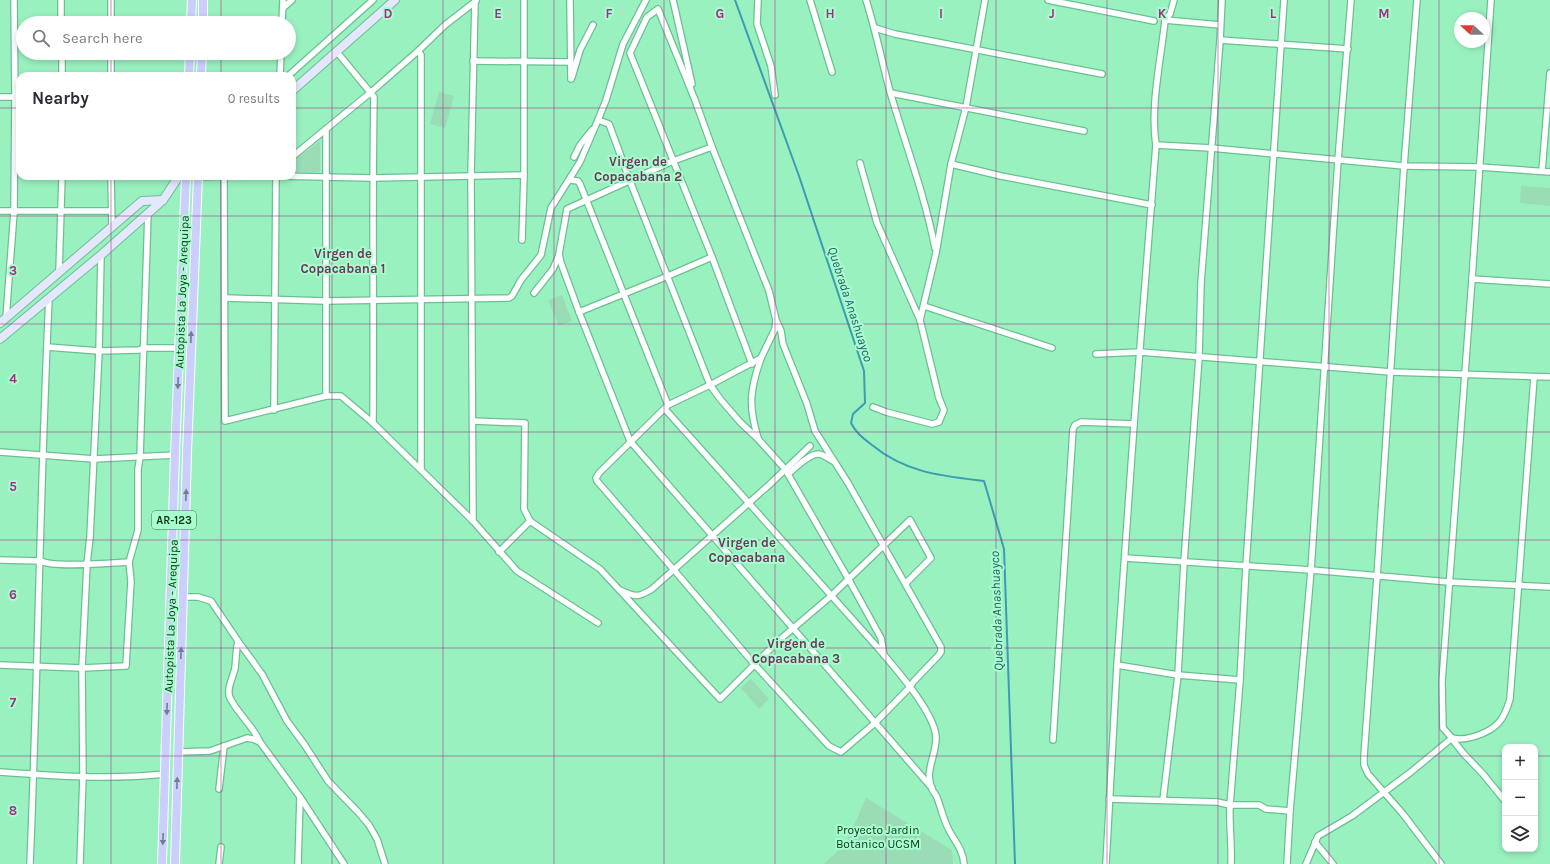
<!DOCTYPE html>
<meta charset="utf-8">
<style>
body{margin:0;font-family:Karla,sans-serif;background:#f2f2f3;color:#2b2b33}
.controls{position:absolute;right:12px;bottom:12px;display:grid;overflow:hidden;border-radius:8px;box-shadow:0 2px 6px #0003}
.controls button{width:36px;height:36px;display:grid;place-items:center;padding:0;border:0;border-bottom:1px solid #e1e1e2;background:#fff;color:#2b2b33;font:20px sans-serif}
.compass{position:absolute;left:1454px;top:12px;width:36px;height:36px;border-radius:50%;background:#fff;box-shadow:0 2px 6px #0003;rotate:291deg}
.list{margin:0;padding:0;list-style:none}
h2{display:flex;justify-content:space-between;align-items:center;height:52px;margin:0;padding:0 16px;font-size:17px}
h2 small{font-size:13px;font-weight:400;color:#7c7c81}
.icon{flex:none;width:22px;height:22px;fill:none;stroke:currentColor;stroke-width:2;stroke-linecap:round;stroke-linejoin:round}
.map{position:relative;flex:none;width:1550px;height:864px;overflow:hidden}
.search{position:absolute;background:#fff;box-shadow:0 2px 6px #0003;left:16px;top:16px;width:280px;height:44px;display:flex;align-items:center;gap:10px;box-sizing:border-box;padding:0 14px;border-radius:22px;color:#7c7c81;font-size:15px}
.panel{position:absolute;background:#fff;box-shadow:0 2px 6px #0003;left:16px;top:72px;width:280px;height:108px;border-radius:12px}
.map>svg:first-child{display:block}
.green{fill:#9adcb6}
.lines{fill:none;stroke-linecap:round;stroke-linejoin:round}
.stream{stroke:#3d9bb4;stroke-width:2}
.street-casing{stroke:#6ac091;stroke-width:8}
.secondary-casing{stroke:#6ac091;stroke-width:10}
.primary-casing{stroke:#fff;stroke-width:10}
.street{stroke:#fff;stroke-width:5.5}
.secondary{stroke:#e4e7fd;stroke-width:8}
.primary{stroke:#cacffb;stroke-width:8}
.oneway{fill:#6c818e}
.grid{fill:none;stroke:#a32e88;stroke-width:1;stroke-opacity:0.55}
.labels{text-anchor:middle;stroke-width:4;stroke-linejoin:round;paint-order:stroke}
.shield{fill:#a7fecc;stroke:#3c7054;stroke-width:1}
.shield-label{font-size:11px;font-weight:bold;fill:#0e3320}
.street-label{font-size:12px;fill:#0e3320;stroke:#a7fecc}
.park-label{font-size:12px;fill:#0b3621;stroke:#a7fecc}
.neighbourhood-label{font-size:13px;font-weight:bold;fill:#6f3560;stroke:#a7fecc}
.water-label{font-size:13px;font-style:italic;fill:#2a5d6c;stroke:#a7fecc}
.grid-label{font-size:13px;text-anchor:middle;font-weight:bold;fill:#a32e88;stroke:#a7fecc;stroke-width:4;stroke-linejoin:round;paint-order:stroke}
</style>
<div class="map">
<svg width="1550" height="864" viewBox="0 0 1550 864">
<rect width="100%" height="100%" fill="#9af1c0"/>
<!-- green -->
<g class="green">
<path d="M 439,92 L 454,96 L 445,128 L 430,124 Z"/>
<path d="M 320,141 L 320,172 L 292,172 L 292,162 Z"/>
<path d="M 1521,186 L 1550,188 L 1550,206 L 1520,203 Z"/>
<path d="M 562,295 L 572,321 L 559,326 L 548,300 Z"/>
<path d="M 751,679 L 769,699 L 759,709 L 741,688 Z"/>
<path d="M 866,798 L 952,850 L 953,864 L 824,864 L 846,843 Z"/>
</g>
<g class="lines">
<!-- stream -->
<path class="stream" d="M 735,0 L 799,176 L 864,371 L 865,403 L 853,414 L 851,423 C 856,433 863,438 872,445 C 906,473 942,476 984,481 L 1004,549 L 1015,864"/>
<!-- street casing -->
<g class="street-casing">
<g id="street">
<path d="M 61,0 L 61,23"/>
<path d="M 111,0 L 111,23"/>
<path d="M 570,0 L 571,79"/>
<path d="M 646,0 L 623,44 L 606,100 L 598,120 L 609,124 L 630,181 L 710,385 L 721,400 L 740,422 L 758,439 L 785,469 L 849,580 L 881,638 L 884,655"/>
<path d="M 673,0 L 692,84"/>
<path d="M 758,0 L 757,24 L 771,66 L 775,95"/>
<path d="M 810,0 L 832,72"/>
<path d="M 866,0 C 876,31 882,63 891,95 C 906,146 925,196 935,248"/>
<path d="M 1048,0 L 1154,21"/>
<path d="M 1417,0 L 1404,166 L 1377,577 L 1364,756 L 1364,765 L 1368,774 L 1403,814 L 1441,864"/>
<path d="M 283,8 L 292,0"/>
<path d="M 1165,20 L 1220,25"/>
<path d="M 282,23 L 283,0"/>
<path d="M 875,28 L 895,34 L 1102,74"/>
<path d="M 1220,40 L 1348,49"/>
<path d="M 418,51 L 421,55 L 421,469"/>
<path d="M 337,52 L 374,97 C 372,206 374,314 373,423"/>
<path d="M 62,53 L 62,76"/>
<path d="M 111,53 L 111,76"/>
<path d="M 473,61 L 570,62"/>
<path d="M 280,76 L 281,53"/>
<path d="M 288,76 L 373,0"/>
<path d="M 572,77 L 580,50 L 593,25"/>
<path d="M 891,93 L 1084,131"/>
<path d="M 0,97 L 20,97"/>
<path d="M 326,129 L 326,396"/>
<path d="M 1156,145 L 1211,148 L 1404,166 L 1479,167 L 1550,172"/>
<path d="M 712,147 L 673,161 L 567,209 L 559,254 L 561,263 L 579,312 L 630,441 L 932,788"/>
<path d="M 292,157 L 370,93 L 418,51 L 445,25 L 476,1"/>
<path d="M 574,157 L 580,145 L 592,130"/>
<path d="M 860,163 L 877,223 L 920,320"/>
<path d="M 951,164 L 1001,176 L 1152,205"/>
<path d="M 1542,171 L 1550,73"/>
<path d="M 524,175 L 524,0"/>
<path d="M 111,176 L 112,227"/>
<path d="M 224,176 L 225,421 L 326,396 L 341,396 L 373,423 L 473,521 L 517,571 L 598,623"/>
<path d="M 198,177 L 222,176"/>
<path d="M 570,180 L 578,181 L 580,184 L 668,405"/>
<path d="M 0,211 L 111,211"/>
<path d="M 59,272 L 62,176"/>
<path d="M 1472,279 L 1550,284"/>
<path d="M 534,293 L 553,269 L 559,255"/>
<path d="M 225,298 L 325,301 L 509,298 L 512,296 L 521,280 L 541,255 L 551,208 L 580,162 L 598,120"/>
<path d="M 924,306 L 1052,348"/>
<path d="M 579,312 L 668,276 L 712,257"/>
<path d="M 6,318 L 14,212 L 15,97 L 14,0"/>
<path d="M 47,347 L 99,351 L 139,350 L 144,348 L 179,348"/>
<path d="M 1096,354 L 1140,352 L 1391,372 L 1550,377"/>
<path d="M 752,364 L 712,257 L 630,53 L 647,17 L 658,9 L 695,100 L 712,147 L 769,291 L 776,320 L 775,329 L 761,358 L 710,385 L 668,405 L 599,473 L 596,478 L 597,481 L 674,570 L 755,665 L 829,746 L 841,752 L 875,723 L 910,687 L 914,681 L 938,656 L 941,652 L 941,647 L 848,483 L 815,431 L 807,404 L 783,344 L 781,331 L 776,320"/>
<path d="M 873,407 L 886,412 L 932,424 L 939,422 L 944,410 L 939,398 L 920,320 L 936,253 L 951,164 L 966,107 L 985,0"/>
<path d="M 665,409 L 879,649 C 895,668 936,714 936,738 C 936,756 924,772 932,789 C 934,793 937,796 938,800 C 941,809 943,817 947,826 C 953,840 963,848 964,864"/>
<path d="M 274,410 L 276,176 L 372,178 L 524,175 L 522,240"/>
<path d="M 473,421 L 525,423 L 524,509 L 530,521 L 600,569 L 720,699 L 777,642 L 831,596 L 910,520 L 931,558 L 906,583"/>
<path d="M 758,438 C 748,405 750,390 761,358"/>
<path d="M 0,452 L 94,459 L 175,455"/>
<path d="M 788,474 C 794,469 809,454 818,454 C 823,454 829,459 833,461"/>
<path d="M 473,521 L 471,175 L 475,0"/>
<path d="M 499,552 L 530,521"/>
<path d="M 1125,558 L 1311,570 L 1449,582 L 1550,587"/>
<path d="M 0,560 L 41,561 C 53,568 112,563 129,562"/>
<path d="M 620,590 C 635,597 638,598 652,589 L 769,485 L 810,446"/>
<path d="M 183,597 L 198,597 L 211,601 L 238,641 C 236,650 236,659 235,668 C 233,678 226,689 230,698 C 238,714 253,726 260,742"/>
<path d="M 238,641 L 262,674 L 287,721 L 304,744 L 328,781 L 358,812 L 369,825 L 377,839 L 385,864"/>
<path d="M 0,665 L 82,668 L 126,666 L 131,581 L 129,562 L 138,530 L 138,469 L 140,457 L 148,213"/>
<path d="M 1117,665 L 1178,675 L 1240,680"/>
<path d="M 1452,738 C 1460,740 1467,739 1476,736 C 1497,729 1504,720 1510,699 L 1534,377"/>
<path d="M 1452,739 L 1463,753 L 1483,774 L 1505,801"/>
<path d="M 1053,740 L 1073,429 L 1075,425 L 1081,422 L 1134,424"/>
<path d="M 178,752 L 210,751 L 247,738 L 253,739 L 260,742 L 300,797 L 298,864"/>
<path d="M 0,772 C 55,776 110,780 165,774"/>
<path d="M 219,789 L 224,746"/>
<path d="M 300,797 L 344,864"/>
<path d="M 1109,799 L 1217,802 L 1230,805 L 1259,805 L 1266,809 L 1290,811"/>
<path d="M 1163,800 L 1178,675 L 1184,562 L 1199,357 L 1201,283 L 1220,40 L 1222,0"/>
<path d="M 1315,842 L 1333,864"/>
<path d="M 30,864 C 38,675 40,486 49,298"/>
<path d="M 80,864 L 83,777 L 82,668 L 87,564 L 90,537 L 99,351 L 101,255"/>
<path d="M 219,864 L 221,847"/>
<path d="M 1106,864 L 1117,665 L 1134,424 L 1156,145 C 1150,107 1161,59 1165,20 L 1170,14 L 1174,0"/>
<path d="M 1231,864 C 1232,844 1229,825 1230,805 L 1240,680 L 1246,566 L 1284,0"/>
<path d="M 1287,864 L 1290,811 L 1311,570 L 1338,160 L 1351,0"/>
<path d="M 1306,864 L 1318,836 L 1352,816 L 1411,772 L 1452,738 L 1443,728 L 1442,682 L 1472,279 L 1491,0"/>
</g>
</g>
<!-- secondary casing -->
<g class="secondary-casing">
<g id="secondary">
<path d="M 292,91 L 395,0"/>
<path d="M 0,323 L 142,201 L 163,200"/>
<path d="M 0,339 L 101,255 L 163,200 L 179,176"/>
</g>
</g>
<!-- primary casing -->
<g class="primary-casing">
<g id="primary">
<path d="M 191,23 L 192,0"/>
<path d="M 203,23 L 203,0"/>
<path d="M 189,76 L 190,53"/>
<path d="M 201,76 L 202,53"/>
<path d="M 162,864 L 175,455 L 186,176"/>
<path d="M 175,864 L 187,453 L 198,176"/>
</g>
</g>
<!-- street -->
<use href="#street" class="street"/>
<!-- secondary -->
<use href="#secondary" class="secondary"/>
<!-- primary -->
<use href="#primary" class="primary"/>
</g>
<!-- one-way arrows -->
<defs><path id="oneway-solid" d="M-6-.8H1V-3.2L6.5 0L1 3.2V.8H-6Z"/></defs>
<g class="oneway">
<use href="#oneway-solid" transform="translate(191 337) rotate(-88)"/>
<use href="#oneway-solid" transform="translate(178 383) rotate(92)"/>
<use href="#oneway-solid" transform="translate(186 495) rotate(-88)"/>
<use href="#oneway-solid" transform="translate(181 653) rotate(-88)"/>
<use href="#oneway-solid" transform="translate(167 709) rotate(92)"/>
<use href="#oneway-solid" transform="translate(177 783) rotate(-88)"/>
<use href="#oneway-solid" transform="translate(163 839) rotate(92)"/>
</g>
<!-- grid -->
<path class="grid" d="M 111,0 L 111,23M 221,0 L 221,23M 332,0 L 332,864M 443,0 L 443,864M 554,0 L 554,864M 664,0 L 664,864M 775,0 L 775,864M 886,0 L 886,864M 996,0 L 996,864M 1107,0 L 1107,864M 1218,0 L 1218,864M 1329,0 L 1329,864M 1439,0 L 1439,864M 111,53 L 111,76M 221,53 L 221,76M 0,108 L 20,108M 292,108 L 1550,108M 111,176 L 111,864M 221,176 L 221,864M 0,216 L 1550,216M 0,324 L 1550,324M 0,432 L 1550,432M 0,540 L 1550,540M 0,648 L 1550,648M 0,756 L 1505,756M 1535,756 L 1550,756"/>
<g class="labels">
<!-- shield labels -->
<rect class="shield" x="152" y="511" width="44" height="18" rx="3"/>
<g class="shield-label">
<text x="174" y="524">AR-123</text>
</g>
<!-- street labels -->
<g class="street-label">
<text transform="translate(182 292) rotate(-88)" y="4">Autopista La Joya - Arequipa</text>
<text transform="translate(171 616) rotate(-88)" y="4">Autopista La Joya - Arequipa</text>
</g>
<!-- park labels -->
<g class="park-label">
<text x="878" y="834">Proyecto Jardin<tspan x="878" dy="14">Botanico UCSM</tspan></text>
</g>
<!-- neighbourhood labels -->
<g class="neighbourhood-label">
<text x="638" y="166">Virgen de<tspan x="638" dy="15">Copacabana 2</tspan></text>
<text x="343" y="258">Virgen de<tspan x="343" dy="15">Copacabana 1</tspan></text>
<text x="747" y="547">Virgen de<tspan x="747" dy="15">Copacabana</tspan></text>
<text x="796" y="648">Virgen de<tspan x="796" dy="15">Copacabana 3</tspan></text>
</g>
<!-- water labels -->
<g class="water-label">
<text transform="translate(851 304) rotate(72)" y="5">Quebrada Anashuayco</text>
<text transform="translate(996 611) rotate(-92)" y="5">Quebrada Anashuayco</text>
</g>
</g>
<g class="grid-label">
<text x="388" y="18">D</text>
<text x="498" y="18">E</text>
<text x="609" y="18">F</text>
<text x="720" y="18">G</text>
<text x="830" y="18">H</text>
<text x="941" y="18">I</text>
<text x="1052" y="18">J</text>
<text x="1162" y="18">K</text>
<text x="1273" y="18">L</text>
<text x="1384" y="18">M</text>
<text x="13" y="275">3</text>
<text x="13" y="383">4</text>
<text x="13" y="491">5</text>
<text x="13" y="599">6</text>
<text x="13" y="707">7</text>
<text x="13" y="815">8</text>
</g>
</svg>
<div class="controls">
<button>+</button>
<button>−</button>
<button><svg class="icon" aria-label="layers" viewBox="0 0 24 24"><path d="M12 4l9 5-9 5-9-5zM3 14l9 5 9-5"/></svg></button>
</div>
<svg class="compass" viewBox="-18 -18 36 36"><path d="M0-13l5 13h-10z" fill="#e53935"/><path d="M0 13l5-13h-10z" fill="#7c7c81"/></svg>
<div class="search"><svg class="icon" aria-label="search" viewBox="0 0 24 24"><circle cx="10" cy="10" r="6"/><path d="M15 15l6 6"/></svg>Search here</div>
<section class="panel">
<h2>Nearby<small>0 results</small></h2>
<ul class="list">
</ul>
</section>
</div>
